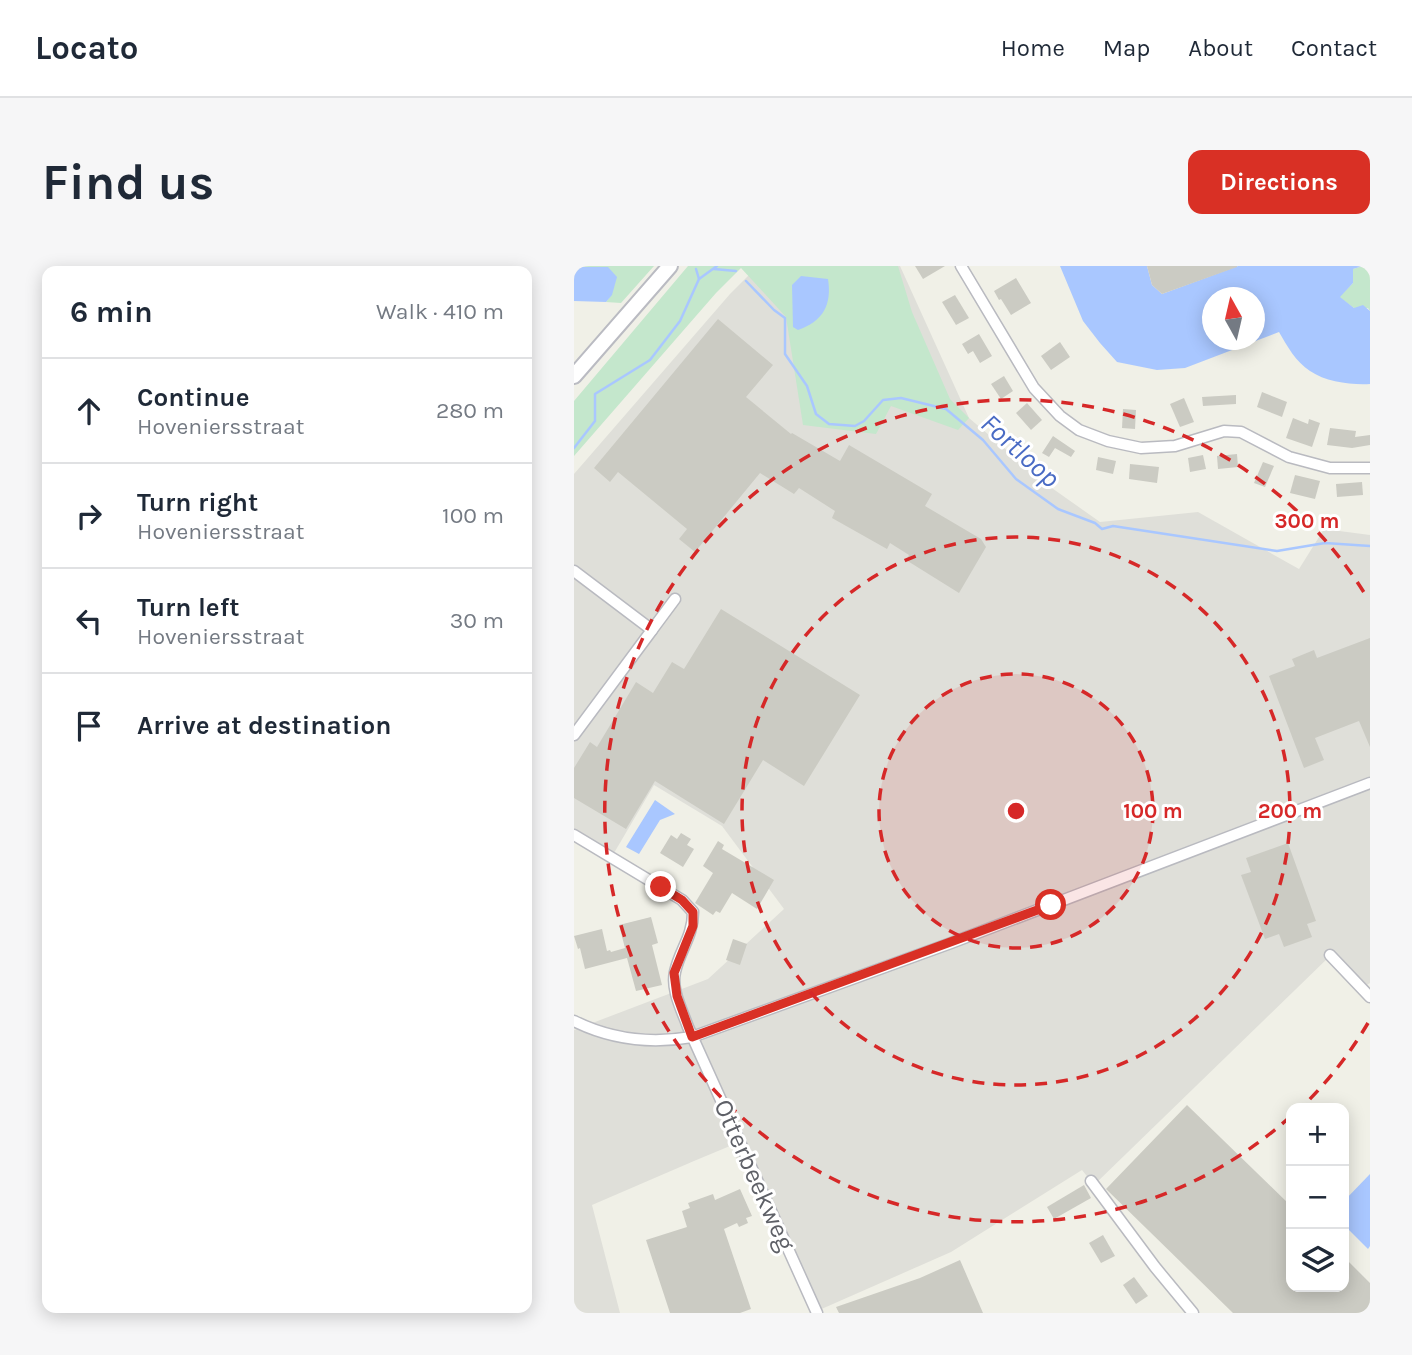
<!DOCTYPE html>
<meta charset="utf-8">
<style>
body{margin:0;font-family:Karla,sans-serif;background:#f6f6f7;color:#1f2937}
.controls{position:absolute;right:21px;bottom:21px;display:grid;overflow:hidden;border-radius:14px;box-shadow:0 4px 18px #0003}
.controls button{width:63px;height:63px;display:grid;place-items:center;padding:0;border:0;border-bottom:2px solid #e0e1e3;background:#fff;color:#1f2937;font:35px sans-serif}
.compass{position:absolute;left:628px;top:21px;width:63px;height:63px;border-radius:50%;background:#fff;box-shadow:0 4px 18px #0003;rotate:352deg}
.stop{position:absolute;width:21px;height:21px;margin:-16px;border:5px solid #d93025;border-radius:50%;background:#fff}
.stop.end{background:#d93025;border-color:#fff;box-shadow:0 2px 7px #0008}
.list{margin:0;padding:0;list-style:none}
h2{display:flex;justify-content:space-between;align-items:center;height:91px;margin:0;padding:0 28px;font-size:30px}
h2 small{font-size:23px;font-weight:400;color:#747a83}
.list li{display:grid;grid-template-columns:46px 1fr auto;gap:21px;align-items:center;box-sizing:border-box;height:105px;padding:0 28px;border-top:2px solid #e0e1e3}
.list b{display:block;font-size:26px;white-space:nowrap}
.list p{margin:0;font-size:23px;white-space:nowrap;color:#747a83}
.list em{font-size:23px;font-style:normal;color:#747a83}
.icon{flex:none;width:38px;height:38px;fill:none;stroke:currentColor;stroke-width:2;stroke-linecap:round;stroke-linejoin:round}
.map{position:relative;flex:none;width:796px;height:1047px;overflow:hidden;border-radius:14px}
header{display:flex;align-items:center;gap:42px;box-sizing:border-box;height:98px;padding:0 35px;background:#fff;border-bottom:2px solid #e0e1e3}
header strong{font-size:33px}
nav{display:flex;gap:38px;margin-inline-start:auto;font-size:24px}
.intro{display:flex;align-items:center;justify-content:space-between;box-sizing:border-box;height:168px;padding:0 42px}
h1{margin:0;font-size:49px}
.button{padding:18px 32px;border-radius:14px;background:#d93025;color:#fff;font-size:24px;font-weight:700}
main{display:flex;gap:42px;padding:0 42px}
aside{flex:1;background:#fff;border-radius:14px;box-shadow:0 4px 18px #0003}
.map>svg:first-child{display:block}
.industrial{fill:#dfdfd9}
.green{fill:#c4e7cc}
.water{fill:#a9c7ff;fill-rule:evenodd}
.lines{fill:none;stroke-linecap:round;stroke-linejoin:round}
.stream{stroke:#a9c7ff;stroke-width:2.5}
.building{fill:#cbcbc3}
.minor-casing{stroke:#b9bac0;stroke-width:13}
.secondary-casing{stroke:#babbc2;stroke-width:18}
.minor{stroke:#fff;stroke-width:10}
.secondary{stroke:#fff;stroke-width:14}
.route{stroke:#d93025;stroke-width:9}
.ring{fill:none;stroke:#d62828;stroke-width:3.5;stroke-dasharray:12 9}
.labels{text-anchor:middle;stroke-width:6;stroke-linejoin:round;paint-order:stroke}
.street-label{font-size:26px;fill:#5e6067;stroke:#fff}
.water-label{font-size:28px;font-style:italic;fill:#496bc4;stroke:#fff}
.centre{fill:#d62828;stroke:#fff;stroke-width:3.5}
.ring-label{font-size:21px;text-anchor:middle;font-weight:bold;fill:#d62828;stroke:#fff;stroke-width:6;stroke-linejoin:round;paint-order:stroke}
</style>
<header>
<strong>Locato</strong>
<nav><a>Home</a><a>Map</a><a>About</a><a>Contact</a></nav>
</header>
<div class="intro"><h1>Find us</h1><a class="button">Directions</a></div>
<main>
<aside>
<h2>6 min<small>Walk · 410 m</small></h2>
<ul class="list">
<li><svg class="icon" aria-label="ahead" viewBox="0 0 24 24"><path d="M12 20V5M6 11l6-6 6 6"/></svg><div><b>Continue</b><p>Hoveniersstraat</p></div><em>280 m</em></li>
<li><svg class="icon" aria-label="right" viewBox="0 0 24 24"><path d="M7 20v-9h11M14 6l5 5-5 5"/></svg><div><b>Turn right</b><p>Hoveniersstraat</p></div><em>100 m</em></li>
<li><svg class="icon" aria-label="left" viewBox="0 0 24 24"><path d="M17 20v-9H6M10 6l-5 5 5 5"/></svg><div><b>Turn left</b><p>Hoveniersstraat</p></div><em>30 m</em></li>
<li><svg class="icon" aria-label="arrive" viewBox="0 0 24 24"><path d="M6 21V4h12l-3 4 3 4H6"/></svg><div><b>Arrive at destination</b></div></li>
</ul>
</aside>
<div class="map">
<svg width="796" height="1047" viewBox="0 0 796 1047">
<rect width="100%" height="100%" fill="#f0f0e7"/>
<!-- industrial -->
<path class="industrial" d="M 184,0 L 326,0 L 395,152 L 475,220 L 526,256 L 624,246 L 725,303 L 750,263 L 796,269 L 796,717 L 788,722 L 756,690 L 520,919 L 508,904 L 377,986 L 243,1045 L 156,880 L 120,895 L 18,939 L 46,1047 L 0,1047 L 0,764 L 134,713 L 210,643 L 148,560 L 80,519 L 40,587 L 0,564 L 0,208 L 156,28 Z"/>
<!-- green -->
<g class="green">
<path d="M 0,0 L 80,0 L 47,37 L 32,36 L 38,28 L 34,2 Z"/>
<path d="M 114,0 L 324,0 L 338,46 L 376,133 L 395,152 L 384,164 L 317,140 L 302,168 L 229,159 L 212,51 L 167,2 L 142,27 L 0,190 L 0,135 Z"/>
<path d="M 789,0 L 796,3 L 796,45 L 794,42 L 780,42 L 765,31 L 779,17 L 779,3 Z"/>
</g>
<!-- water -->
<g class="water">
<path d="M 486,0 L 573,0 L 578,19 L 588,28 L 664,0 L 796,0 L 796,3 L 789,0 L 779,3 L 779,17 L 766,31 L 780,42 L 789,39 L 796,45 L 796,118 C 777,119 752,116 736,105 C 722,96 713,80 705,66 L 611,102 L 583,104 L 543,96 L 526,77 L 509,55 ZM 638,32 L 680,32 L 680,74 L 638,74 Z"/>
<path d="M 0,1 L 34,1 L 43,11 L 38,29 L 32,36 L 0,35 Z"/>
<path d="M 227,10 L 254,13 C 258,39 249,55 224,64 L 219,61 L 218,19 Z"/>
<path d="M 81,534 L 101,548 L 86,554 L 65,588 L 52,581 Z"/>
<path d="M 796,908 L 796,980 L 794,983 L 770,959 L 770,935 Z"/>
</g>
<g class="lines">
<!-- stream -->
<g class="stream">
<path d="M 122,3 L 125,13"/>
<path d="M 140,3 L 162,5"/>
<path d="M 172,15 L 200,44 L 211,52 L 211,88 L 233,120 L 242,148 L 255,158 L 281,160 L 290,155 L 309,134 L 327,132 L 372,143 L 409,174 L 442,213 L 484,243 L 521,257 L 528,263 L 539,260 L 703,285 L 751,277 L 796,280"/>
<path d="M 0,182 L 21,155 L 21,128 L 76,94 L 106,55 L 125,13 L 143,0"/>
</g>
</g>
<!-- building -->
<g class="building">
<path d="M 341,0 L 371,0 L 349,13 Z"/>
<path d="M 573,0 L 663,0 L 663,1 L 588,28 L 578,19 Z"/>
<path d="M 442,12 L 457,37 L 437,49 L 427,33 L 425,34 L 420,25 Z"/>
<path d="M 381,29 L 395,52 L 382,59 L 368,36 Z"/>
<path d="M 144,53 L 199,99 L 172,131 L 217,168 L 218,167 L 266,195 L 275,179 L 358,228 L 351,240 L 407,273 L 412,281 L 385,327 L 332,294 L 335,289 L 316,277 L 313,283 L 258,252 L 261,245 L 225,222 L 220,228 L 186,207 L 121,286 L 105,273 L 113,263 L 44,206 L 36,216 L 20,202 Z"/>
<path d="M 405,68 L 418,90 L 406,97 L 399,85 L 394,88 L 388,78 Z"/>
<path d="M 486,76 L 496,91 L 477,104 L 467,90 Z"/>
<path d="M 430,110 L 439,125 L 427,133 L 417,118 Z"/>
<path d="M 688,126 L 713,136 L 708,151 L 683,141 Z"/>
<path d="M 662,129 L 662,138 L 629,140 L 628,131 Z"/>
<path d="M 610,132 L 620,156 L 606,161 L 596,138 Z"/>
<path d="M 453,137 L 468,154 L 457,164 L 442,147 Z"/>
<path d="M 549,143 L 562,144 L 561,163 L 548,162 Z"/>
<path d="M 719,152 L 734,158 L 735,153 L 746,157 L 738,181 L 712,172 Z"/>
<path d="M 756,162 L 782,165 L 781,171 L 796,169 L 796,179 L 778,182 L 753,179 Z"/>
<path d="M 479,170 L 501,185 L 497,191 L 481,182 L 475,191 L 468,187 Z"/>
<path d="M 663,188 L 664,201 L 644,203 L 643,190 Z"/>
<path d="M 629,189 L 632,203 L 616,206 L 614,192 Z"/>
<path d="M 524,191 L 542,195 L 539,208 L 522,204 Z"/>
<path d="M 689,196 L 700,200 L 691,221 L 680,217 Z"/>
<path d="M 556,198 L 585,201 L 583,217 L 555,213 Z"/>
<path d="M 721,209 L 746,215 L 741,233 L 716,227 Z"/>
<path d="M 788,216 L 789,229 L 763,231 L 762,218 Z"/>
<path d="M 147,343 L 286,429 L 230,520 L 189,494 L 150,558 L 81,515 L 52,563 L 0,532 L 0,502 L 16,476 L 23,481 L 62,416 L 79,427 L 98,396 L 110,403 Z"/>
<path d="M 796,372 L 796,481 L 785,455 L 741,472 L 750,494 L 730,502 L 695,410 L 721,400 L 718,393 L 740,384 L 743,392 Z"/>
<path d="M 107,567 L 117,573 L 113,579 L 120,583 L 109,601 L 86,587 L 97,569 L 103,573 Z"/>
<path d="M 144,575 L 150,579 L 148,583 L 200,614 L 183,643 L 158,627 L 146,647 L 142,645 L 139,649 L 121,637 L 139,607 L 129,600 Z"/>
<path d="M 714,577 L 742,655 L 733,658 L 738,671 L 710,681 L 705,668 L 691,673 L 667,609 L 677,606 L 672,592 Z"/>
<path d="M 77,651 L 84,677 L 78,679 L 88,719 L 62,725 L 53,692 L 11,703 L 6,682 L 4,683 L 0,670 L 28,663 L 33,685 L 36,684 L 37,686 L 51,682 L 45,659 Z"/>
<path d="M 159,673 L 173,678 L 166,699 L 152,694 Z"/>
<path d="M 613,839 L 717,940 L 717,1021 L 770,1021 L 770,991 L 796,1017 L 796,1040 L 790,1047 L 659,1047 L 532,923 Z"/>
<path d="M 510,919 L 517,932 L 480,953 L 473,941 Z"/>
<path d="M 166,923 L 178,950 L 172,952 L 174,957 L 165,961 L 163,957 L 150,963 L 177,1043 L 166,1047 L 96,1047 L 72,974 L 113,961 L 108,945 L 116,942 L 114,937 L 139,928 L 141,934 Z"/>
<path d="M 529,969 L 541,990 L 527,997 L 515,977 Z"/>
<path d="M 386,994 L 409,1047 L 265,1047 L 262,1041 L 346,1012 Z"/>
<path d="M 560,1011 L 574,1030 L 562,1038 L 549,1019 Z"/>
</g>
<g class="lines">
<!-- minor casing -->
<g class="minor-casing">
<g id="minor">
<path d="M 387,0 L 460,122 L 486,150 L 505,164 L 534,175 L 567,182 L 601,180 L 650,165 L 667,166 L 715,191 L 756,202 L 796,202"/>
<path d="M 0,305 L 78,364 L 0,469"/>
<path d="M 78,364 L 101,333"/>
<path d="M 0,569 L 108,634 L 119,646 C 119,671 106,683 101,706 C 97,724 108,744 114,761 L 243,1047"/>
<path d="M 756,689 L 796,731"/>
<path d="M 0,755 C 38,774 77,778 118,771 L 377,677 L 796,517"/>
<path d="M 517,915 L 581,1001 L 619,1047"/>
</g>
</g>
<!-- secondary casing -->
<g class="secondary-casing">
<path id="secondary" d="M 0,110 L 96,0"/>
</g>
<!-- minor -->
<use href="#minor" class="minor"/>
<!-- secondary -->
<use href="#secondary" class="secondary"/>
</g>
<g class="lines">
<!-- route -->
<path class="route" d="M 87,621 L 108,634 L 119,646 L 119,660 L 100,707 L 103,730 L 118,771 L 477,639"/>
</g>
<!-- distance rings -->
<circle cx="442" cy="545" r="137" fill="#d62828" fill-opacity=".12"/>
<g class="ring">
<circle cx="442" cy="545" r="137"/>
<circle cx="442" cy="545" r="274"/>
<path d="M794 757A411 411 0 0 1 728 841M717 850A411 411 0 1 1 794 333"/>
</g>
<g class="labels">
<!-- street labels -->
<g class="street-label">
<text transform="translate(181 909) rotate(66)" y="9">Otterbeekweg</text>
</g>
<!-- water labels -->
<g class="water-label">
<text transform="translate(447 184) rotate(42)" y="10">Fortloop</text>
</g>
</g>
<circle cx="442" cy="545" r="10" class="centre"/>
<g class="ring-label">
<text x="733" y="262">300 m</text>
<text x="579" y="552">100 m</text>
<text x="716" y="552">200 m</text>
</g>
</svg>
<div class="controls">
<button>+</button>
<button>−</button>
<button><svg class="icon" aria-label="layers" viewBox="0 0 24 24"><path d="M12 4l9 5-9 5-9-5zM3 14l9 5 9-5"/></svg></button>
</div>
<svg class="compass" viewBox="-18 -18 36 36"><path d="M0-13l5 13h-10z" fill="#e53935"/><path d="M0 13l5-13h-10z" fill="#747a83"/></svg>
<div class="stop" style="left:477px;top:639px"></div>
<div class="stop end" style="left:87px;top:621px"></div>
</div>
</main>
